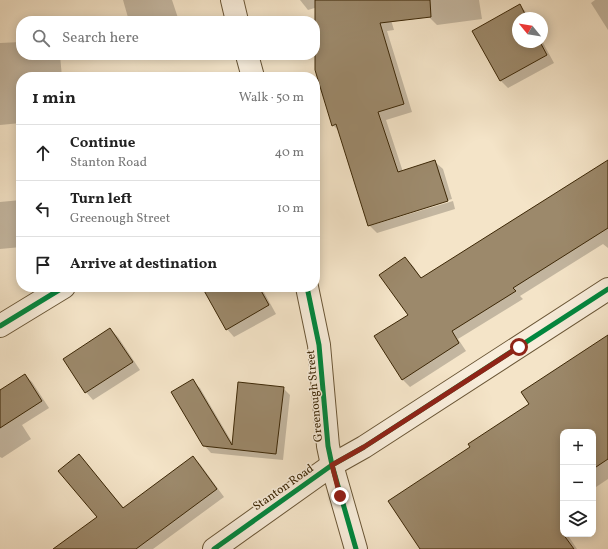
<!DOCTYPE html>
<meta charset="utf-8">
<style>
body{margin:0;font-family:Vollkorn,serif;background:#f2f2f2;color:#222}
.controls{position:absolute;right:12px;bottom:12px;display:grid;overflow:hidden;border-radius:8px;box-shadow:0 2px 10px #0003}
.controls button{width:36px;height:36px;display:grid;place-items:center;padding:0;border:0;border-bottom:1px solid #e0e0e0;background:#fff;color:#222;font:20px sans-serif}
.compass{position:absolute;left:512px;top:12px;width:36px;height:36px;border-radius:50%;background:#fff;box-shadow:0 2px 10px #0003;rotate:300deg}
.stop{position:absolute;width:12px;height:12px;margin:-9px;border:3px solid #8f2418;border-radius:50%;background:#fff}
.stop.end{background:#8f2418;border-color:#fff;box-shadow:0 1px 4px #0008}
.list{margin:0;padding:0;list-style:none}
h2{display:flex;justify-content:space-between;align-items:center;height:52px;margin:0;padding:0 16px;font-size:17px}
h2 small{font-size:13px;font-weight:400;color:#767676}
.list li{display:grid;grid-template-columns:26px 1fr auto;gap:12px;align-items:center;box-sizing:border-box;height:56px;padding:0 16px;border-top:1px solid #e0e0e0}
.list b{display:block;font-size:15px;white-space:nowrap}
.list p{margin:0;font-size:13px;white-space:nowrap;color:#767676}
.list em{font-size:13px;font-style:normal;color:#767676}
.icon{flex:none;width:22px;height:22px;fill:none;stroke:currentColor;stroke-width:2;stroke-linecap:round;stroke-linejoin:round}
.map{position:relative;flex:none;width:608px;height:549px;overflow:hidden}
.search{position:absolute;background:#fff;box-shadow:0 2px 10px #0003;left:16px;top:16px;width:304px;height:44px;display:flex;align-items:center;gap:10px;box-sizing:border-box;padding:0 14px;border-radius:16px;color:#767676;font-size:15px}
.panel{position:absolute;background:#fff;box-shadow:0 2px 10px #0003;left:16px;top:72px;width:304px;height:220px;border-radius:16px}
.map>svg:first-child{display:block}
.shadow{fill:#0003}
.building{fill:#9c896b;stroke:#3c2706}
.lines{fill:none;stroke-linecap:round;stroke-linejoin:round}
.minor-casing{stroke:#6a5636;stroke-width:24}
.minor{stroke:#f8eddb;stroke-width:22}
.cycleway-casing{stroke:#f8eddb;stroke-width:8}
.cycleway{stroke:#00873e;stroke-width:5}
.route{stroke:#8f2418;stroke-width:5}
.labels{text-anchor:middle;stroke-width:3;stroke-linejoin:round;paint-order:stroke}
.street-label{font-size:12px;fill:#3c2706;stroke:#f8eddb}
</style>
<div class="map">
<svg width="608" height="549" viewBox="0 0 608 549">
<rect width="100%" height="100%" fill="#f4e4c8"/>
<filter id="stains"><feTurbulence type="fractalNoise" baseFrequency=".005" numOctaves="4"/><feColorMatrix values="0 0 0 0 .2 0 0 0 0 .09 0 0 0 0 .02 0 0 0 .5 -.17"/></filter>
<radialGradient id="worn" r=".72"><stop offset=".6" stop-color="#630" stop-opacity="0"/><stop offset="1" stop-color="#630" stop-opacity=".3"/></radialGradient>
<!-- shadow -->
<g class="shadow">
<path d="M 123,0 L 172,0 L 179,21 L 129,21 Z"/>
<path d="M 300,0 L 341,0 L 308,10 Z"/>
<path d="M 361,0 L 385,0 L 394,30 L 387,31 L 412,112 L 386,120 L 403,172 L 435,162 L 443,169 L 452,199 L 372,223 L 372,225 L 453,201 L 455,209 L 377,233 L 369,225 L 340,132 L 333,125 L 315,67 L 320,65 L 315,50 L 315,25 Z"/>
<path d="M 427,0 L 479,0 L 482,19 L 437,25 L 429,17 Z"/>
<path d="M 595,0 L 608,0 L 608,30 L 591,3 Z"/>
<path d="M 520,6 L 527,13 L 530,18 L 518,18 L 518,42 L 542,42 L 542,41 L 554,63 L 508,88 L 500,80 Z"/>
<path d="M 21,42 L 21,55 L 60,55 L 62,77 L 21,77 L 21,123 L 0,125 L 0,43 Z"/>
<path d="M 142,55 L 161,55 L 147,59 Z"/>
<path d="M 608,161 L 608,248 L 603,244 L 520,296 L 523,299 L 458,339 L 466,351 L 410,387 L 402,379 L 409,315 L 405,258 L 413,266 L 422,279 Z"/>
<path d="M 21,200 L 21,247 L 0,249 L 0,202 Z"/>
<path d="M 204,287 L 261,287 L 276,314 L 234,337 L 227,329 Z"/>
<path d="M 110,329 L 118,337 L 140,370 L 93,400 L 86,392 Z"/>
<path d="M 608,336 L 608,479 L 593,489 L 593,432 L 563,432 L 563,534 L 567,534 L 577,549 L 421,549 L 471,447 L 530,404 Z"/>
<path d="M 25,375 L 32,382 L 49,408 L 22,425 L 31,439 L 2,458 L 0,457 L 0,391 Z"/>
<path d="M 192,381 L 200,388 L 233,444 L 283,388 L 290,395 L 283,460 L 211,453 L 204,445 Z"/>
<path d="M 79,455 L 124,508 L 193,457 L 200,464 L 224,497 L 153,549 L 55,549 L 98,517 Z"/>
</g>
<!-- building -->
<g class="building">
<path d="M 315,0 L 430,0 L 431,17 L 380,23 L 404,104 L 378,112 L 398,172 L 435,160 L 448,201 L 368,226 L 336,124 L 332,126 L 315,70 Z"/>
<path d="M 520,4 L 527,18 L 518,18 L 518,42 L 540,42 L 547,55 L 500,81 L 472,31 Z"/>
<path d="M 608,160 L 608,228 L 513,288 L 516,291 L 452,331 L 459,343 L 402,380 L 374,336 L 408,315 L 379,275 L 405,257 L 421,278 Z"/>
<path d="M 202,287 L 259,287 L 269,305 L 226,330 Z"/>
<path d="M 110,328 L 133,362 L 85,393 L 63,359 Z"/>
<path d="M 608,335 L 608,459 L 593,469 L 593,432 L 563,432 L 563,534 L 574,549 L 420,549 L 388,501 L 470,447 L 468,444 L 529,404 L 521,392 Z"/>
<path d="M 25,374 L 42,401 L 0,428 L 0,390 Z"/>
<path d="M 193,379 L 232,445 L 238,382 L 284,387 L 276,454 L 203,446 L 171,392 Z"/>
<path d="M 79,454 L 123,508 L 193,456 L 217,489 L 136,549 L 53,549 L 97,517 L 58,471 Z"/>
</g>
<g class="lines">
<!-- minor casing -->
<g class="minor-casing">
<g id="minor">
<path d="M 232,0 L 237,21"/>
<path d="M 247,55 L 253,77"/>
<path d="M 307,287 L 319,345 L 328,446 L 332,465 L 356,549"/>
<path d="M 0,326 L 64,287"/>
<path d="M 214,549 L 332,465 L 364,447 L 608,289"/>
</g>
</g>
<!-- minor -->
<use href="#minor" class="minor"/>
<!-- cycleway casing -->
<g class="cycleway-casing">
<g id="cycleway">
<path d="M 307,287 L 319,345 L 328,446 L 332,465 L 356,549"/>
<path d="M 0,326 L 64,287"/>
<path d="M 214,549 L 332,465 L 364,447 L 608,289"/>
</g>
</g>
<!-- cycleway -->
<use href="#cycleway" class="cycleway"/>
</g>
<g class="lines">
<!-- route -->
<path class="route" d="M 340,496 L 332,465 L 364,447 L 519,347"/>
</g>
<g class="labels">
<!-- street labels -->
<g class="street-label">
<text transform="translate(314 396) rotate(-95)" y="4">Greenough Street</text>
<text transform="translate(283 487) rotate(-35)" y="4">Stanton Road</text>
</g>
</g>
<rect width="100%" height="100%" filter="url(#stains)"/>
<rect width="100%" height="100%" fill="url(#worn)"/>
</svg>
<div class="controls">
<button>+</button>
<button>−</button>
<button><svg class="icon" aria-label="layers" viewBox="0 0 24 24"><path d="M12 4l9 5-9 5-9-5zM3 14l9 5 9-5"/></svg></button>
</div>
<svg class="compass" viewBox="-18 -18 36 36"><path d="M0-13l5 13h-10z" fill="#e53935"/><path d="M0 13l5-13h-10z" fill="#767676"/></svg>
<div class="stop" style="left:519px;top:347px"></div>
<div class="stop end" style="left:340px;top:496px"></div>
<div class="search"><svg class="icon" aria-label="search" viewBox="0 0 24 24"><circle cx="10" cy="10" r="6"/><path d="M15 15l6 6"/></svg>Search here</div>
<section class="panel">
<h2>1 min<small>Walk · 50 m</small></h2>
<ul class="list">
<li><svg class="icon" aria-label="ahead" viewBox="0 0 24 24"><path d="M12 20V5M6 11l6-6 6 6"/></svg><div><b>Continue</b><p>Stanton Road</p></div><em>40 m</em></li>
<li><svg class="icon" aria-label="left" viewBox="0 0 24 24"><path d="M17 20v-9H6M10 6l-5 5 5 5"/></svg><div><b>Turn left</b><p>Greenough Street</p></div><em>10 m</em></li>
<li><svg class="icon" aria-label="arrive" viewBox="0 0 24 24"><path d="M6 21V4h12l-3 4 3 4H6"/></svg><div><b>Arrive at destination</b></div></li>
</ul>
</section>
</div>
